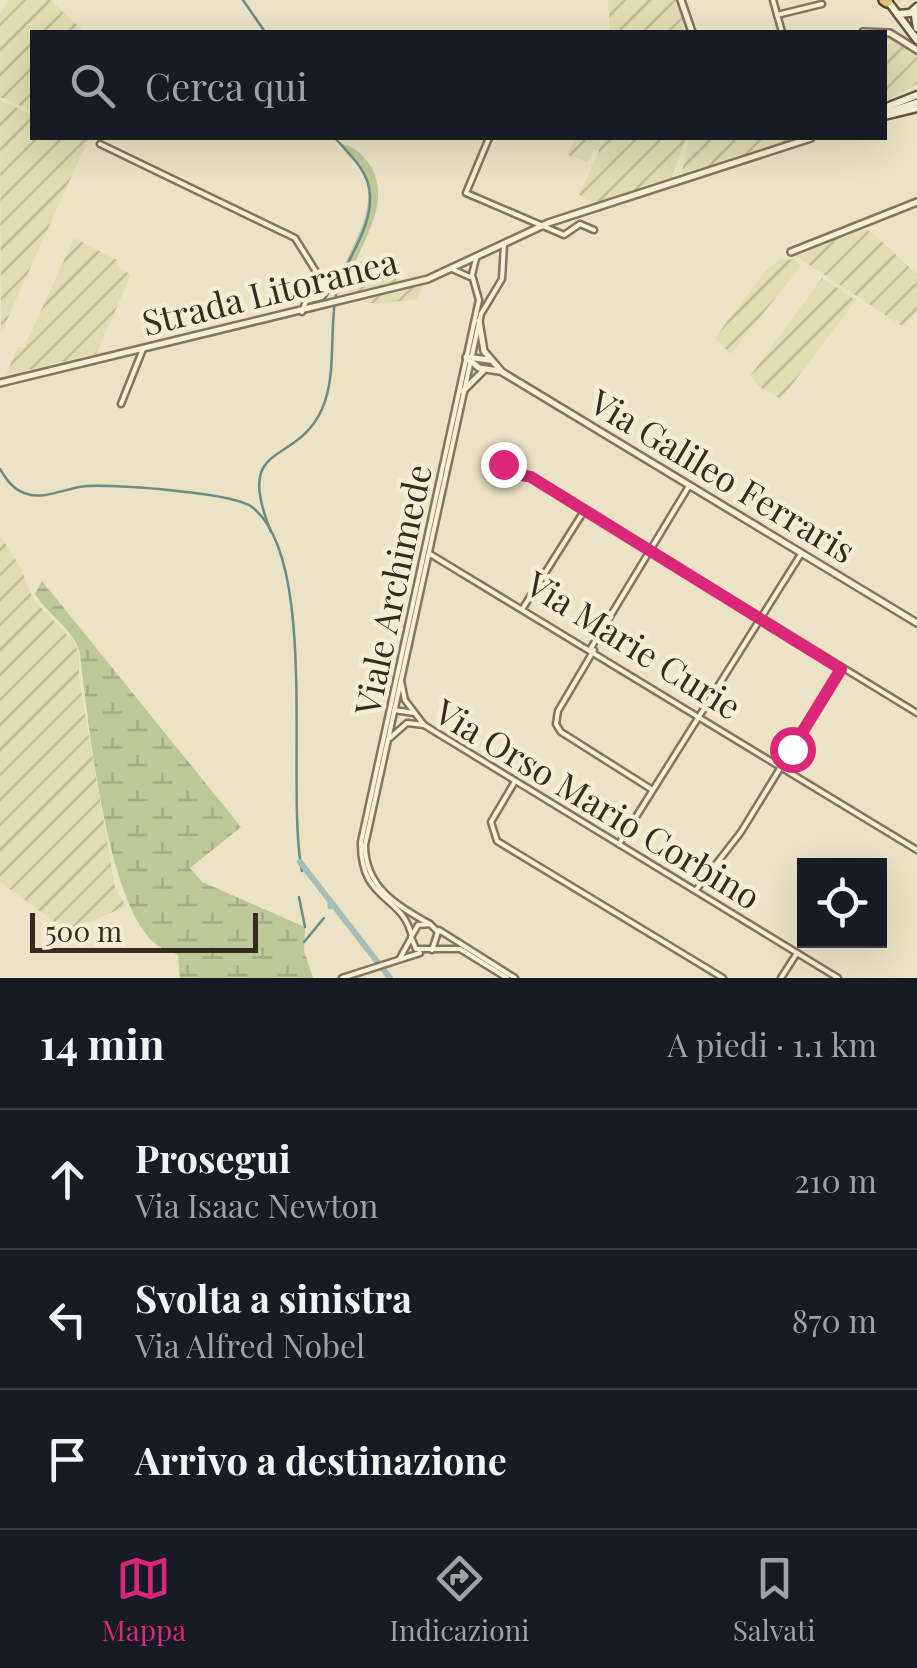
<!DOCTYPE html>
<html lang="it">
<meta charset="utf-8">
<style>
body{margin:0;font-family:"Playfair Display",serif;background:#20242c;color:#f1f3f6}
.controls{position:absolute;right:30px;bottom:30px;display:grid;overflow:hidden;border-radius:0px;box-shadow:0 10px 40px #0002}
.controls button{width:90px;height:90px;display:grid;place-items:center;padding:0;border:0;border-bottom:2px solid #363941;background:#171b24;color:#f1f3f6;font:50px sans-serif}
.scale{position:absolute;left:30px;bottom:25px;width:228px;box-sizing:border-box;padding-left:10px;border:5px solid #352c1f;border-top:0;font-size:28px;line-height:35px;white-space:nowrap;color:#352c1f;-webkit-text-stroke:8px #f3edd3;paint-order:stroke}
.stop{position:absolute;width:30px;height:30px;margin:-22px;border:8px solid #db2777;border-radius:50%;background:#fff}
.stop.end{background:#db2777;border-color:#fff;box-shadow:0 2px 10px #0008}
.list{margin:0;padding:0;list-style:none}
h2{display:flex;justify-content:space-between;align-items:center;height:130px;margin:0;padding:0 40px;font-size:42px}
h2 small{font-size:32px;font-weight:400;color:#9ea1a6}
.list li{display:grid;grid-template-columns:65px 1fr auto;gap:30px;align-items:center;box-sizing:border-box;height:140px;padding:0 40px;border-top:2px solid #363941}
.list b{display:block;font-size:38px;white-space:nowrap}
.list p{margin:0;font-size:32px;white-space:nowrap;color:#9ea1a6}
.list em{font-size:32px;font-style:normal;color:#9ea1a6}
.icon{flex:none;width:55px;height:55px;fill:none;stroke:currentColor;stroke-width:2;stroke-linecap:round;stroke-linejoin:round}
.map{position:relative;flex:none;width:917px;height:978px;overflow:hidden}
.search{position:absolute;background:#171b24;box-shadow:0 10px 40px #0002;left:30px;right:30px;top:30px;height:110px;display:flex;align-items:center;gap:25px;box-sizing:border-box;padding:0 35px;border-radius:0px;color:#9ea1a6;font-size:38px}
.sheet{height:550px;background:#171b24}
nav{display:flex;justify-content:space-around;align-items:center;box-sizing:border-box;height:140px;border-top:2px solid #363941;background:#171b24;font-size:28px;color:#9ea1a6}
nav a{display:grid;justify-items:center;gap:5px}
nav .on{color:#db2777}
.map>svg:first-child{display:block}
.farmland{fill:url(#farmland-furrows)}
.green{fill:#bdc899}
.wetland{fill:url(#wetland-marsh)}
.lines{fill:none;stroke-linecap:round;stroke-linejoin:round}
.stream{stroke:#6d8b87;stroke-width:2.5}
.canal{stroke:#a5beb9;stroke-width:5}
.river{stroke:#a5beb9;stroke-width:6}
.minor-casing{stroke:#84755c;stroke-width:9}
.tertiary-casing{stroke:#84755c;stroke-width:10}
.secondary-casing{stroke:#65563f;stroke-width:11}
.trunk-casing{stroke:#524330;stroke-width:14}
.minor{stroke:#f6f0d6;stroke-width:4}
.tertiary{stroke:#f6f0d6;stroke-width:5}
.secondary{stroke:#f6f0d6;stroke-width:6}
.trunk{stroke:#e0c47c;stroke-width:9}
.route{stroke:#db2777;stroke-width:12}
.labels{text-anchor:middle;stroke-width:9;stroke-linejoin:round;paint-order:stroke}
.street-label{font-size:35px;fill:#352c1f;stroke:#f3edd3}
</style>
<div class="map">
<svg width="917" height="978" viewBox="0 0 917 978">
<defs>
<pattern id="farmland-furrows" width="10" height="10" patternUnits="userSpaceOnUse" patternTransform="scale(2.5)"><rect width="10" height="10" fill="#e0ddb2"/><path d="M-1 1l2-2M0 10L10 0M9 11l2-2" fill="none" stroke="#c1be99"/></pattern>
<pattern id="wetland-marsh" width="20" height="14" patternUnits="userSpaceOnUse" patternTransform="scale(2.5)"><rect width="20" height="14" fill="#bdc899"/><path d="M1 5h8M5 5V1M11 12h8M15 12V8" fill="none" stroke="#a3ac83"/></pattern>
</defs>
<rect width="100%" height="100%" fill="#ebe3c4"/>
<!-- farmland -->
<g class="farmland">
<path d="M 8,0 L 50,0 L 85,32 L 32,32 L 32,111 L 0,97 L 0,15 Z"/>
<path d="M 608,0 L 679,0 L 690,32 L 610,32 Z"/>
<path d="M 884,34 L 917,52 L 917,84 L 885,101 Z"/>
<path d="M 0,100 L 32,115 L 32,138 L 88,140 L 1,333 Z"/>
<path d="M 576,138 L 686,138 L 670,182 L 597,205 L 579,195 L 599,151 L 594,149 L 587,162 L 567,155 Z"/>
<path d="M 689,138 L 806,138 L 688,174 L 682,172 Z"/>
<path d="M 859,228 L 870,231 L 917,274 L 917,312 L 902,326 L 796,256 Z"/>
<path d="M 74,238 L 119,261 L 117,266 L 131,275 L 96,354 L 6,375 L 18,347 L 24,348 Z"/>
<path d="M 781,259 L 794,260 L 801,266 L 731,354 L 715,338 L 766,270 Z"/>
<path d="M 358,260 L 405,281 L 350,293 L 347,287 Z"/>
<path d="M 822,278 L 856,300 L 781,399 L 758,386 L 751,375 Z"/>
<path d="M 424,283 L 417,299 L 377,304 L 362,301 Z"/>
<path d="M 0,535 L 21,568 L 33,599 L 74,642 L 79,655 L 79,679 L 115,887 L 126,906 L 68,932 L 0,882 Z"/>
</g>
<!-- green -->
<path class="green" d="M 342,144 C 353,146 360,152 367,161 C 399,204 353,250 345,292 L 336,294 C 341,254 381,217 364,174 C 359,161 343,156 342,144 Z"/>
<!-- wetland -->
<path class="wetland" d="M 42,581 L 241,827 L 190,868 L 202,882 L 305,927 L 304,951 L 313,978 L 180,978 L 178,955 C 172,952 163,949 157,945 C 106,907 88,717 80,655 C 78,633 47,614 35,594 Z"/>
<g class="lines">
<!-- stream -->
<g class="stream">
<path d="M 243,0 L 265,32"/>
<path d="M 0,469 C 7,481 14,490 27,494 C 46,500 68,487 87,486 C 116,485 232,492 252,507 C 320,559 285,788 302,871"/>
<path d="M 271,532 C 233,438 296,468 322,409 C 337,376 329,331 336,295 C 343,261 372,232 370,195 C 369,171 350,155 335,138"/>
<path d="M 299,897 L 305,927"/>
<path d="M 304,942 L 324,918"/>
</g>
<!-- canal -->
<path class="canal" d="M 330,903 L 330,907"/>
<!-- river -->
<path class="river" d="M 300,862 L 390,978"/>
<!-- minor casing -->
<g class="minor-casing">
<g id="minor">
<path d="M 773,0 L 782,32"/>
<path d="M 777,15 L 822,4"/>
<path d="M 489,138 L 466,193 L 564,235 L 580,224 L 594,230"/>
<path d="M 100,144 L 295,238 L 327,289 L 322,297 L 306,301 L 302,312"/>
<path d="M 452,269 L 470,277"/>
<path d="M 121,404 L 143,349"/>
<path d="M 524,474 L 517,457 L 505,459 L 509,472 L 531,477 L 917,713"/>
<path d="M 430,554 L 917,850"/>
<path d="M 523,608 L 584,511"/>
<path d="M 591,648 L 689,486"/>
<path d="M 594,650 L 558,711 L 556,724 L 561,732 L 651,789"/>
<path d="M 401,681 L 405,700 L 424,725"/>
<path d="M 394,710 L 414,713"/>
<path d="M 390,738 L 407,723 L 424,725 L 838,978"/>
<path d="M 514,783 L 491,822 L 497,841 L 723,978"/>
<path d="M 619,844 L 801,554"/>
<path d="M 696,890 L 741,832 L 841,669"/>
<path d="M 430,924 C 397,906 365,887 365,845 L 481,314 L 502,279 L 504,244"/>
<path d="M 439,930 L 515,978"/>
<path d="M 411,933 C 400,894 360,901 361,842 L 479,300 L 472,275 L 476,258"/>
<path d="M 432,950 L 438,932 L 430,924 L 418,925 L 411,937 L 416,949 L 460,949 L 507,978"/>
<path d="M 400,958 L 410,940"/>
<path d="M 342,978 L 420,953"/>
<path d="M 781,978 L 797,953"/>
</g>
</g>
<!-- tertiary casing -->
<g class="tertiary-casing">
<g id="tertiary">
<path d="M 681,0 L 692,32"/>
<path d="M 863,32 L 890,33 L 917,50"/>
<path d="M 887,112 L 917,102"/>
<path d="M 791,252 L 917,202"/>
<path d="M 479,321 L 484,351 L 502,372 L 917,623"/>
<path d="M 466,357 L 479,368 L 499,371"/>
<path d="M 467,357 L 489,360"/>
<path d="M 0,383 L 428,279 L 548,223 L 811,138"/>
<path d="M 463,391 L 483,371"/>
</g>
</g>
<!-- secondary casing -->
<g class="secondary-casing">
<g id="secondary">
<path d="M 887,0 L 917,40"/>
<path d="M 914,10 L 917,28"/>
<path d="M 898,14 L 910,13 L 917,7"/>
<path d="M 884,108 L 917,95"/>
<path d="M 884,116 L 917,108"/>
</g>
</g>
<!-- trunk casing -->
<g class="trunk-casing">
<path id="trunk" d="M 884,0 L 887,2"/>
</g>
<!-- minor -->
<use href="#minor" class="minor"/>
<!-- tertiary -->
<use href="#tertiary" class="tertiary"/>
<!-- secondary -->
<use href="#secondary" class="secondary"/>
<!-- trunk -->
<use href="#trunk" class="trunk"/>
</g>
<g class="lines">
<!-- route -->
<path class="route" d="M 503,464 L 508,472 L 531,477 L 841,669 L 792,749"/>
</g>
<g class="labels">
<!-- street labels -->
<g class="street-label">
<text transform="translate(270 293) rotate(-14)" y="12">Strada Litoranea</text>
<text transform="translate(722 477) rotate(31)" y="12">Via Galileo Ferraris</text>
<text transform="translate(394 590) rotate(-78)" y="12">Viale Archimede</text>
<text transform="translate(633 646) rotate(32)" y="12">Via Marie Curie</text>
<text transform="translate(597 805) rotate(31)" y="12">Via Orso Mario Corbino</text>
</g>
</g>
</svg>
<div class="controls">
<button><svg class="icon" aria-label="locate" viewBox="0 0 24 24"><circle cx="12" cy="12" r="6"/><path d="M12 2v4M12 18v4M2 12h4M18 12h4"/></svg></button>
</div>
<div class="scale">500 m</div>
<div class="stop" style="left:792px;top:749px"></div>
<div class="stop end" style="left:503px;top:464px"></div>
<div class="search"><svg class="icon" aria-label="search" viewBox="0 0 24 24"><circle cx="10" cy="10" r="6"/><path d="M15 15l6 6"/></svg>Cerca qui</div>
</div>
<section class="sheet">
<h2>14 min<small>A piedi · 1.1 km</small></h2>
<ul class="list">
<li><svg class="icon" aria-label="ahead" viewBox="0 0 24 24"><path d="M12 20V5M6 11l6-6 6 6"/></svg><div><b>Prosegui</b><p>Via Isaac Newton</p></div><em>210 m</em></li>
<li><svg class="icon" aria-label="left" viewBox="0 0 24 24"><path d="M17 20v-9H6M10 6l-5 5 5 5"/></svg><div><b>Svolta a sinistra</b><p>Via Alfred Nobel</p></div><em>870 m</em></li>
<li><svg class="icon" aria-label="arrive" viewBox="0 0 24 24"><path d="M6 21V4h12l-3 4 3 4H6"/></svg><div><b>Arrivo a destinazione</b></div></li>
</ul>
</section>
<nav>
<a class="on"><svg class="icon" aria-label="map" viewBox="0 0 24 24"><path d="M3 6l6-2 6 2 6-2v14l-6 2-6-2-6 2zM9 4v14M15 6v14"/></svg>Mappa</a>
<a><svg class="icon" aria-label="directions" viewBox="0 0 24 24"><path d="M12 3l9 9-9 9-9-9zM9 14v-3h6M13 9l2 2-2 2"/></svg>Indicazioni</a>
<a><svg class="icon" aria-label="saved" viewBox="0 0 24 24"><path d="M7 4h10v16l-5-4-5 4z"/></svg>Salvati</a>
</nav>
